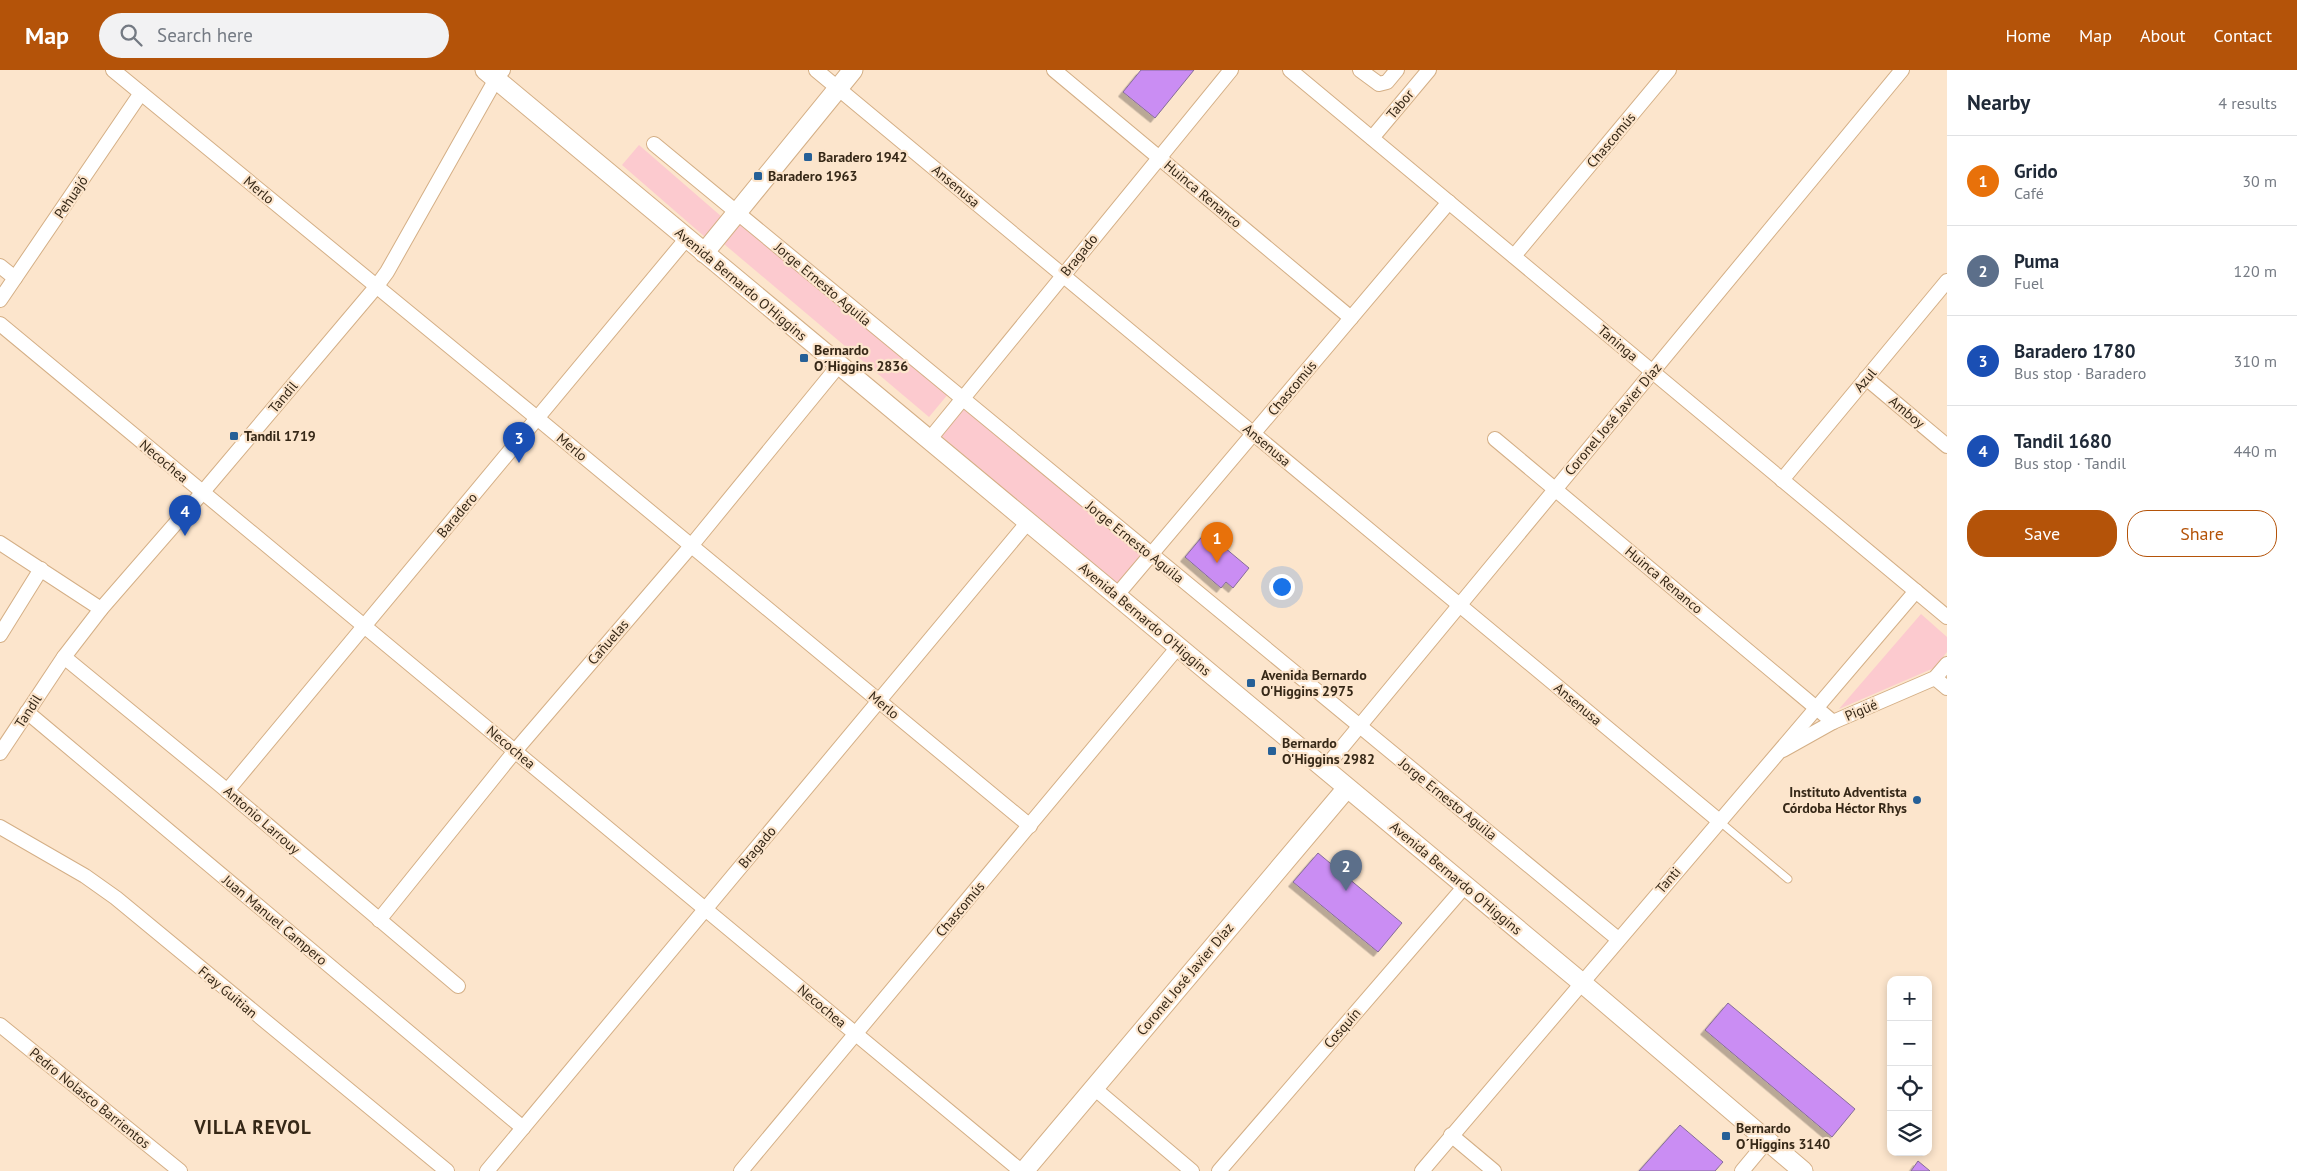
<!DOCTYPE html>
<meta charset="utf-8">
<style>
body{margin:0;font-family:"PT Sans",sans-serif;background:#f2f2f3;color:#1f2937}
.controls{position:absolute;right:15px;bottom:15px;display:grid;overflow:hidden;border-radius:10px;box-shadow:0 2px 8px #0003}
.controls button{width:45px;height:45px;display:grid;place-items:center;padding:0;border:0;border-bottom:1px solid #e0e1e3;background:#fff;color:#1f2937;font:25px sans-serif}
.you{position:absolute;left:1281px;top:516px;width:18px;height:18px;margin:-12px;border:4px solid #fff;border-radius:50%;background:#1a73e8;box-shadow:0 0 0 8px #1a73e833}
.badge{display:grid;place-items:center;width:32px;height:32px;border-radius:50%;background:#b45309;color:#fff;font-size:16px;font-weight:700}
.pin{position:absolute;translate:-50% -41px;filter:drop-shadow(0 1px 2px #0008)}
.pin::after{content:'';position:absolute;top:26px;width:18px;height:15px;background:inherit;clip-path:polygon(0 0,100% 0,50% 100%)}
.list{margin:0;padding:0;list-style:none}
h2{display:flex;justify-content:space-between;align-items:center;height:65px;margin:0;padding:0 20px;font-size:21px}
h2 small{font-size:16px;font-weight:400;color:#747a83}
.list li{display:grid;grid-template-columns:32px 1fr auto;gap:15px;align-items:center;box-sizing:border-box;height:90px;padding:0 20px;border-top:1px solid #e0e1e3}
.list b{display:block;font-size:19px;white-space:nowrap}
.list p{margin:0;font-size:16px;white-space:nowrap;color:#747a83}
.list em{font-size:16px;font-style:normal;color:#747a83}
.actions{display:flex;gap:10px;padding:15px 20px}
.actions a{flex:1;padding:11px 0;border:1px solid #b45309;border-radius:20px;text-align:center;font-size:18px;color:#b45309}
.actions .main{background:#b45309;color:#fff}
.icon{flex:none;width:28px;height:28px;fill:none;stroke:currentColor;stroke-width:2;stroke-linecap:round;stroke-linejoin:round}
.map{position:relative;flex:none;width:1947px;height:1101px;overflow:hidden}
header{display:flex;align-items:center;gap:30px;box-sizing:border-box;height:70px;padding:0 25px;background:#b45309;color:#fff}
header strong{font-size:24px}
nav{display:flex;gap:28px;margin-inline-start:auto;font-size:18px}
.search{width:350px;height:45px;background:#f2f2f3;display:flex;align-items:center;gap:12px;box-sizing:border-box;padding:0 18px;border-radius:28px;color:#747a83;font-size:19px}
main{display:flex}
aside{flex:1;background:#fff}
.map>svg:first-child{display:block}
.green{fill:#fccacf}
.building{fill:#ca8df3;stroke:#866d98;filter:url(#shadow)}
.lines{fill:none;stroke-linecap:round;stroke-linejoin:round}
.lane-casing{stroke:#d4af86;stroke-width:9}
.street-casing{stroke:#d4af86;stroke-width:16}
.secondary-casing{stroke:#d4af86;stroke-width:21}
.lane{stroke:#fff;stroke-width:7}
.street{stroke:#fff;stroke-width:14}
.secondary{stroke:#fff;stroke-width:19}
.poi-dot{fill:#266097;stroke:#fce5cc;stroke-width:2}
.labels{text-anchor:middle;stroke-width:4.5;stroke-linejoin:round;paint-order:stroke}
.street-label{font-size:14px;fill:#362817;stroke:#fce5cc}
.poi-label{font-size:14px;font-weight:bold;fill:#362817;stroke:#fce5cc;text-anchor:start}
.district-label{font-size:19px;font-weight:bold;letter-spacing:1px;fill:#362817;stroke:#fce5cc}
</style>
<header>
<strong>Map</strong>
<div class="search"><svg class="icon" aria-label="search" viewBox="0 0 24 24"><circle cx="10" cy="10" r="6"/><path d="M15 15l6 6"/></svg>Search here</div>
<nav><a>Home</a><a>Map</a><a>About</a><a>Contact</a></nav>
</header>
<main>
<div class="map">
<svg width="1947" height="1101" viewBox="0 0 1947 1101">
<defs>
<filter id="shadow"><feDropShadow dx="-4.5" dy="4.5" stdDeviation="0" flood-color="#0004"/></filter>
</defs>
<rect width="100%" height="100%" fill="#fce5cc"/>
<!-- green -->
<g class="green">
<path d="M 639,75 L 722,147 L 705,167 L 622,95 Z"/>
<path d="M 743,150 L 949,323 L 929,347 L 724,174 Z"/>
<path d="M 962,337 L 1143,487 L 1118,516 L 940,365 Z"/>
<path d="M 1921,544 L 1947,567 L 1947,582 L 1934,598 L 1839,639 Z"/>
</g>
<!-- building -->
<g class="building">
<path d="M 1141,0 L 1194,0 L 1155,48 L 1123,22 Z"/>
<path d="M 1206,462 L 1249,498 L 1233,518 L 1226,512 L 1221,518 L 1185,487 Z"/>
<path d="M 1318,783 L 1402,853 L 1378,882 L 1293,812 Z"/>
<path d="M 1728,933 L 1855,1039 L 1832,1067 L 1705,960 Z"/>
<path d="M 1680,1055 L 1723,1092 L 1715,1101 L 1639,1101 Z"/>
<path d="M 1918,1091 L 1930,1101 L 1911,1101 Z"/>
</g>
<g class="lines">
<!-- lane casing -->
<g class="lane-casing">
<path id="lane" d="M 1719,751 L 1788,809"/>
</g>
<!-- street casing -->
<g class="street-casing">
<g id="street">
<path d="M 113,0 L 537,348 L 1030,756"/>
<path d="M 816,0 L 1718,750"/>
<path d="M 1054,0 L 1351,248"/>
<path d="M 1290,0 L 1947,547"/>
<path d="M 1360,0 L 1379,14 L 1387,12 L 1397,0"/>
<path d="M 1372,68 L 1429,0"/>
<path d="M 654,74 L 1618,869"/>
<path d="M 1514,186 L 1669,0"/>
<path d="M 0,196 L 15,208"/>
<path d="M 0,230 L 141,23"/>
<path d="M 0,254 L 1021,1101"/>
<path d="M 1866,308 L 1947,376"/>
<path d="M 1495,369 L 1833,652"/>
<path d="M 929,370 L 1231,0"/>
<path d="M 1782,410 L 1947,211"/>
<path d="M 0,473 L 101,539"/>
<path d="M 1116,526 L 1449,132"/>
<path d="M 0,565 L 41,499"/>
<path d="M 64,587 L 219,714 L 458,916"/>
<path d="M 1935,608 L 1947,618"/>
<path d="M 27,642 L 523,1058"/>
<path d="M 1783,680 L 1833,652 L 1935,608 L 1947,594"/>
<path d="M 0,683 L 64,587 L 101,539 L 202,423 L 376,217 L 387,202 L 496,9 L 503,0"/>
<path d="M 1324,699 L 1902,0"/>
<path d="M 227,721 L 687,168"/>
<path d="M 0,757 L 85,806 L 116,828 L 447,1101"/>
<path d="M 379,850 L 515,681 L 691,476 L 839,295"/>
<path d="M 0,955 L 180,1101"/>
<path d="M 1094,1018 L 1192,1101"/>
<path d="M 1451,1065 L 1494,1101"/>
<path d="M 487,1101 L 1028,452"/>
<path d="M 741,1101 L 1178,577"/>
<path d="M 1219,1101 L 1465,816"/>
<path d="M 1422,1101 L 1916,521"/>
<path d="M 1742,1101 L 1767,1071"/>
</g>
</g>
<!-- secondary casing -->
<g class="secondary-casing">
<g id="secondary">
<path d="M 485,0 L 1581,912 L 1803,1101"/>
<path d="M 704,183 L 853,0"/>
<path d="M 1024,1101 L 1347,718"/>
</g>
</g>
<!-- lane -->
<use href="#lane" class="lane"/>
<!-- street -->
<use href="#street" class="street"/>
<!-- secondary -->
<use href="#secondary" class="secondary"/>
</g>
<!-- markers -->
<g class="poi-dot">
<rect x="803" y="82" width="10" height="10" rx="2.5"/>
<rect x="753" y="101" width="10" height="10" rx="2.5"/>
<rect x="799" y="283" width="10" height="10" rx="2.5"/>
<rect x="229" y="361" width="10" height="10" rx="2.5"/>
<rect x="1246" y="608" width="10" height="10" rx="2.5"/>
<rect x="1267" y="676" width="10" height="10" rx="2.5"/>
<circle cx="1917" cy="730" r="5"/>
<rect x="1721" y="1061" width="10" height="10" rx="2.5"/>
</g>
<g class="labels">
<!-- street labels -->
<g class="street-label">
<text transform="translate(1400 34) rotate(-50)" y="5">Tabor</text>
<text transform="translate(1611 70) rotate(-50)" y="5">Chascomús</text>
<text transform="translate(956 116) rotate(40)" y="5">Ansenusa</text>
<text transform="translate(259 120) rotate(40)" y="5">Merlo</text>
<text transform="translate(1203 124) rotate(40)" y="5">Huinca Renanco</text>
<text transform="translate(71 127) rotate(-56)" y="5">Pehuajó</text>
<text transform="translate(1079 185) rotate(-51)" y="5">Bragado</text>
<text transform="translate(741 214) rotate(40)" y="5">Avenida Bernardo O'Higgins</text>
<text transform="translate(823 214) rotate(40)" y="5">Jorge Ernesto Aguila</text>
<text transform="translate(1618 273) rotate(40)" y="5">Taninga</text>
<text transform="translate(1865 310) rotate(-50)" y="5">Azul</text>
<text transform="translate(1292 318) rotate(-50)" y="5">Chascomús</text>
<text transform="translate(283 327) rotate(-50)" y="5">Tandil</text>
<text transform="translate(1907 342) rotate(40)" y="5">Amboy</text>
<text transform="translate(1613 349) rotate(-50)" y="5">Coronel José Javier Díaz</text>
<text transform="translate(1267 375) rotate(40)" y="5">Ansenusa</text>
<text transform="translate(572 377) rotate(40)" y="5">Merlo</text>
<text transform="translate(164 391) rotate(40)" y="5">Necochea</text>
<text transform="translate(457 445) rotate(-50)" y="5">Baradero</text>
<text transform="translate(1135 472) rotate(39)" y="5">Jorge Ernesto Aguila</text>
<text transform="translate(1664 510) rotate(40)" y="5">Huinca Renanco</text>
<text transform="translate(1145 549) rotate(40)" y="5">Avenida Bernardo O'Higgins</text>
<text transform="translate(608 572) rotate(-49)" y="5">Cañuelas</text>
<text transform="translate(1578 634) rotate(40)" y="5">Ansenusa</text>
<text transform="translate(884 635) rotate(40)" y="5">Merlo</text>
<text transform="translate(1861 640) rotate(-23)" y="5">Pigüé</text>
<text transform="translate(28 641) rotate(-57)" y="5">Tandil</text>
<text transform="translate(511 677) rotate(40)" y="5">Necochea</text>
<text transform="translate(1448 729) rotate(39)" y="5">Jorge Ernesto Aguila</text>
<text transform="translate(262 750) rotate(41)" y="5">Antonio Larrouy</text>
<text transform="translate(757 777) rotate(-50)" y="5">Bragado</text>
<text transform="translate(1456 808) rotate(40)" y="5">Avenida Bernardo O'Higgins</text>
<text transform="translate(1668 810) rotate(-49)" y="5">Tanti</text>
<text transform="translate(960 839) rotate(-50)" y="5">Chascomús</text>
<text transform="translate(275 850) rotate(40)" y="5">Juan Manuel Campero</text>
<text transform="translate(1185 909) rotate(-50)" y="5">Coronel José Javier Díaz</text>
<text transform="translate(228 922) rotate(40)" y="5">Fray Guitian</text>
<text transform="translate(822 936) rotate(40)" y="5">Necochea</text>
<text transform="translate(1342 958) rotate(-49)" y="5">Cosquín</text>
<text transform="translate(90 1028) rotate(39)" y="5">Pedro Nolasco Barrientos</text>
</g>
<!-- poi labels -->
<g class="poi-label">
<text x="818" y="92">Baradero 1942</text>
<text x="768" y="111">Baradero 1963</text>
<text x="814" y="285">Bernardo<tspan x="814" dy="16">O´Higgins 2836</tspan></text>
<text x="244" y="371">Tandil 1719</text>
<text x="1261" y="610">Avenida Bernardo<tspan x="1261" dy="16">O'Higgins 2975</tspan></text>
<text x="1282" y="678">Bernardo<tspan x="1282" dy="16">O'Higgins 2982</tspan></text>
<text x="1907" y="727" text-anchor="end">Instituto Adventista<tspan x="1907" dy="16">Córdoba Héctor Rhys</tspan></text>
<text x="1736" y="1063">Bernardo<tspan x="1736" dy="16">O´Higgins 3140</tspan></text>
</g>
<!-- district labels -->
<g class="district-label">
<text x="253" y="1064">VILLA REVOL</text>
</g>
</g>
</svg>
<div class="controls">
<button>+</button>
<button>−</button>
<button><svg class="icon" aria-label="locate" viewBox="0 0 24 24"><circle cx="12" cy="12" r="6"/><path d="M12 2v4M12 18v4M2 12h4M18 12h4"/></svg></button>
<button><svg class="icon" aria-label="layers" viewBox="0 0 24 24"><path d="M12 4l9 5-9 5-9-5zM3 14l9 5 9-5"/></svg></button>
</div>
<div class="you"></div>
<div class="pin badge" style="left:1217px;top:493px;background:#e8710a">1</div>
<div class="pin badge" style="left:1346px;top:821px;background:#5c6f8a">2</div>
<div class="pin badge" style="left:519px;top:393px;background:#1a4fb4">3</div>
<div class="pin badge" style="left:185px;top:466px;background:#1a4fb4">4</div>
</div>
<aside>
<h2>Nearby<small>4 results</small></h2>
<ul class="list">
<li><span class="badge" style="background:#e8710a">1</span><div><b>Grido</b><p>Café</p></div><em>30 m</em></li>
<li><span class="badge" style="background:#5c6f8a">2</span><div><b>Puma</b><p>Fuel</p></div><em>120 m</em></li>
<li><span class="badge" style="background:#1a4fb4">3</span><div><b>Baradero 1780</b><p>Bus stop · Baradero</p></div><em>310 m</em></li>
<li><span class="badge" style="background:#1a4fb4">4</span><div><b>Tandil 1680</b><p>Bus stop · Tandil</p></div><em>440 m</em></li>
</ul>
<div class="actions"><a class="main">Save</a><a>Share</a></div>
</aside>
</main>
